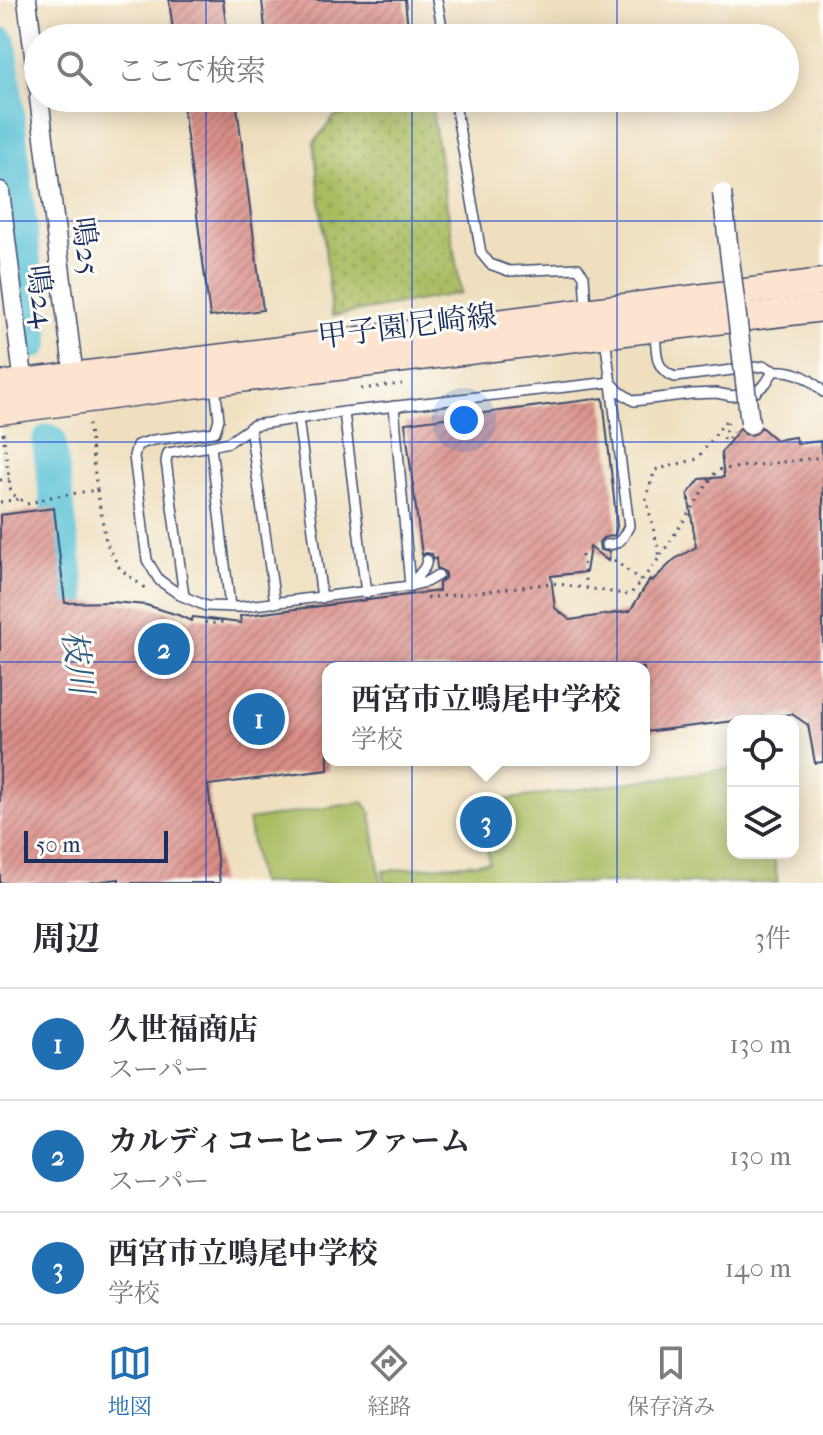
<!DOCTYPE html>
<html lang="ja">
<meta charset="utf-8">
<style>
body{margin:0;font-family:"IM FELL French Canon","Noto Serif JP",serif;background:#f2f2f3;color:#2b2b33}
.controls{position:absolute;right:24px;bottom:24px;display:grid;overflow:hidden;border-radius:16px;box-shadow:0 4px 20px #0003}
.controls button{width:72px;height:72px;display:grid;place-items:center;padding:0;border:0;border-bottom:2px solid #e1e1e2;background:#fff;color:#2b2b33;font:40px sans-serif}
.scale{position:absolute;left:24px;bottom:20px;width:144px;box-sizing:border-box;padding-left:8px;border:4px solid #1b2f5e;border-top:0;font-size:22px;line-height:28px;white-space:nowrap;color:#1b2f5e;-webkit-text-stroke:6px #fdfcf7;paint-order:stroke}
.you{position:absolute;left:464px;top:420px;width:28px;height:28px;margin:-20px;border:6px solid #fff;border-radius:50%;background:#1a73e8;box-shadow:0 0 0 12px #1a73e833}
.badge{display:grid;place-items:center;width:52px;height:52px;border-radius:50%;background:#1f6fb2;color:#fff;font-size:26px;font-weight:700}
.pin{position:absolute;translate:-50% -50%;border:4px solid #fff;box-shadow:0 2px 8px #0006}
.popup{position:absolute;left:322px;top:662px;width:328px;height:104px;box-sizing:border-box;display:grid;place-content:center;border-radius:16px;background:#fff;filter:drop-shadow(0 2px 6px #0005);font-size:26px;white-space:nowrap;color:#7c7c81}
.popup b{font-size:30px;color:#2b2b33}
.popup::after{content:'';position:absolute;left:50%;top:100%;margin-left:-16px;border:16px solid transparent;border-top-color:#fff}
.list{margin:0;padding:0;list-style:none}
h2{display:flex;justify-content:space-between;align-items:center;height:104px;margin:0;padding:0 32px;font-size:34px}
h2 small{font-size:26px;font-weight:400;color:#7c7c81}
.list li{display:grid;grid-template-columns:52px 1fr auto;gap:24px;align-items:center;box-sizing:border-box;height:112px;padding:0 32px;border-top:2px solid #e1e1e2}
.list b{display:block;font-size:30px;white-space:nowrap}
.list p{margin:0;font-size:26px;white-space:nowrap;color:#7c7c81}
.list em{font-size:26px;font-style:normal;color:#7c7c81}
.icon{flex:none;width:44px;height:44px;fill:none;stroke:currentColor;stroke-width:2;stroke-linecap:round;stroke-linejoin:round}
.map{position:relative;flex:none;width:823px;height:883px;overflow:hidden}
.search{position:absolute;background:#fff;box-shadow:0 4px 20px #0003;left:24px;right:24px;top:24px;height:88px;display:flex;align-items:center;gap:20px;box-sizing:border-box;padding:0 28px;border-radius:44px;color:#7c7c81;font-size:30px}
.sheet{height:440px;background:#fff}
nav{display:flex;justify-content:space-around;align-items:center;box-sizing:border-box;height:112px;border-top:2px solid #e1e1e2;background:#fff;font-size:22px;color:#7c7c81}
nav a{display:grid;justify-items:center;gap:4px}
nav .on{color:#1f6fb2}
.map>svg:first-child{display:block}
.park{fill:url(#park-dots);stroke:#62765f;stroke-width:2}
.garden{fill:#a9bc60;stroke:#62765f;stroke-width:2}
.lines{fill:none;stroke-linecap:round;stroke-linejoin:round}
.river{stroke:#59c1d6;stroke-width:34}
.building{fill:url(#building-hatch)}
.lane-casing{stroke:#3b496d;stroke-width:12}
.street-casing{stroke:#3b496d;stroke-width:21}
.secondary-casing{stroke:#3b496d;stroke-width:29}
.path{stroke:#3b496d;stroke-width:3;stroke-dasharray:2 6;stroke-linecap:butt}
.lane{stroke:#fff;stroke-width:9}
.street{stroke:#fff;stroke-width:18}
.secondary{stroke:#fde4d0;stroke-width:26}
.street-bridge-casing{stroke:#3b496d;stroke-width:21;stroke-linecap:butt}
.street-bridge{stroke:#fff;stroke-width:18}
.grid{fill:none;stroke:#1d4ed8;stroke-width:2;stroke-opacity:0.55}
.labels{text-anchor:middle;stroke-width:6;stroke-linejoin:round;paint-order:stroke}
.street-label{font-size:30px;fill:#1b2f5e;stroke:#fdfcf7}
.water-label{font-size:32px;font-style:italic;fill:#2e5b82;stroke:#fdfcf7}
</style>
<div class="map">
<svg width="823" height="883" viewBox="0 0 823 883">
<defs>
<pattern id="park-dots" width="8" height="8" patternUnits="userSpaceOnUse" patternTransform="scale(2)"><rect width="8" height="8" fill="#a9bc60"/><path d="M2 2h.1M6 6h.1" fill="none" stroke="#899952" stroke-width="1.8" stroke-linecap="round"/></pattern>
<pattern id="building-hatch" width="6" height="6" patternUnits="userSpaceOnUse" patternTransform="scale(2)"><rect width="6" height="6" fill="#da8d87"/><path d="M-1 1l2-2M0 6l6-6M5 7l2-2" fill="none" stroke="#b07472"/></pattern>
</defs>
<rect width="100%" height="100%" fill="#fdfcf7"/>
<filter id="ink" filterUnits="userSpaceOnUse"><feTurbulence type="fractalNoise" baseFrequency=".0125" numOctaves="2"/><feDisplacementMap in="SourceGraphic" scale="16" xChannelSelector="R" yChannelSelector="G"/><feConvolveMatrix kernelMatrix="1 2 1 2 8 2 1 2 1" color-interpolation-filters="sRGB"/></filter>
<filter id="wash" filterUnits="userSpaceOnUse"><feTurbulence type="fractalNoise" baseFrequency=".006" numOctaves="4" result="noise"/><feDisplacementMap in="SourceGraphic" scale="32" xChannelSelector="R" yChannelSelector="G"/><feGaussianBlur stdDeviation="1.8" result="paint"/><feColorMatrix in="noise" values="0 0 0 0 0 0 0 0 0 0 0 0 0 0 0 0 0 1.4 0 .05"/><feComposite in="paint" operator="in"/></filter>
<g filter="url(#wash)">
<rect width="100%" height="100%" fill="#efdfbf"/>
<!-- park -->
<path class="park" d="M 431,104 L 461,293 L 332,316 L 314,142 L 335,116 Z"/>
<!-- garden -->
<g class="garden">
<path d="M 733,768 L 733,853 L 773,853 L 778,883 L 385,883 L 383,871 L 489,862 L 481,803 Z"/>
<path d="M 363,802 L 371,813 L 381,883 L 259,883 L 248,820 Z"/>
</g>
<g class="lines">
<!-- river -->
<g class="river">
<path d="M 0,44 L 33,342"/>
<path d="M 49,441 L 76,649"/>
</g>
</g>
<g id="blocks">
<!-- building -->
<g class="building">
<path d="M 169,0 L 223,0 L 228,38 L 174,38 Z"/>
<path d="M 262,0 L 405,0 L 409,38 L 266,38 Z"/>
<path d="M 182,98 L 236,98 L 263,310 L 210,317 Z"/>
<path d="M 603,398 L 617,526 L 615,535 L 603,538 L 599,542 L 600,550 L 610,552 L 608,561 L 590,547 L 586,572 L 551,576 L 555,608 L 570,620 L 630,611 L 650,579 L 652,581 L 675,559 L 696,547 L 688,494 L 700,479 L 724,477 L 721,453 L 740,428 L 745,434 L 751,435 L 757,433 L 761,427 L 776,440 L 795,437 L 797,444 L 820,441 L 823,463 L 823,762 L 815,763 L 808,725 L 792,714 L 644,732 L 644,668 L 328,668 L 328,770 L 208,785 L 220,883 L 119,883 L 119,879 L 87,883 L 0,883 L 0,515 L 54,508 L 65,603 L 112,602 L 146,605 L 178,615 L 191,621 L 193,617 L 241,623 L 240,616 L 439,591 L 439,583 L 445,578 L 445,572 L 437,568 L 436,558 L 434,559 L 432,554 L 426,553 L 422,555 L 405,423 Z"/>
</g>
</g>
</g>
<g filter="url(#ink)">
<use href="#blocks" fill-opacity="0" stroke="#3b496d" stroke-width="2"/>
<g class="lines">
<!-- lane casing -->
<g class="lane-casing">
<g id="lane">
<path d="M 437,0 L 444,38"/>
<path d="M 454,98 L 481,253 L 490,264 L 509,271 L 578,268 L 584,276 L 586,309"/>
<path d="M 655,330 C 657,351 653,369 675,377 L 765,366 C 772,371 775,371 783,371 C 799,372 812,380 823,392"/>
<path d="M 605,337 L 629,526 C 623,538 620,545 606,545"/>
<path d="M 215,385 L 219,419 L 215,432 L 153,440 L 137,445 L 134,456 L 147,560 L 159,580 L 180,595 L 206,606 L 239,607 L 410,586 L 426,582 L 438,575"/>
<path d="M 394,406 L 410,586"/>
<path d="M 344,412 L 611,382 L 620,392 L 634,401 L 691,394 L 716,393 L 732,396 L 756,392 L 766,383 L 773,372"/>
<path d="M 298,418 L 322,598"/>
<path d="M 250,427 L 275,603"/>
<path d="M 211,446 L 230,607"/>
<path d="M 410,586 L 425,567 L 427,560"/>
<path d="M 184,596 L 166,461 L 168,453 L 211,446 L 229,442 L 254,425 L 344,412 L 366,593"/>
</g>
</g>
<!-- street casing -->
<g class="street-casing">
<g id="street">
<path d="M 27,0 L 38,87"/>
<path d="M 39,98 L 75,385"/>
<path d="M 0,191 L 25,393"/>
</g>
</g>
<!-- secondary casing -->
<g class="secondary-casing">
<g id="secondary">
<path d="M 0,385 L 823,282"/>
<path d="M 0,411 L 215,382 L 823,308"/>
</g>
</g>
<!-- path -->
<g class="path">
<path d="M 361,389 L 402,384"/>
<path d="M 728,422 L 723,440 L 728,439 L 733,432"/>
<path d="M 3,433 L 11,493 L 27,504 L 51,497 L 97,490 L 88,422"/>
<path d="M 0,480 L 9,479"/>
<path d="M 97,490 L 106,542 L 120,569 L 146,589"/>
<path d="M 0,502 L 20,499"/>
<path d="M 582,555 L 587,587"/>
<path d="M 661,555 L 717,470 L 823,457"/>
<path d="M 614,560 L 648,586"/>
<path d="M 427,598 L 553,583 L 630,595 L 660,557 L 646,498 L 655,470 L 697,459 L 728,418"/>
<path d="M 205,622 L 209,624 L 224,622"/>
</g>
<!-- lane -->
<use href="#lane" class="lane"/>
<!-- street -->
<use href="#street" class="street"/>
<!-- secondary -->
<use href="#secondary" class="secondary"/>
<!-- street-bridge casing -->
<g class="street-bridge-casing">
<path id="street-bridge" d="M 722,193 L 750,423"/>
</g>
<!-- street-bridge -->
<use href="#street-bridge" class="street-bridge"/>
</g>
</g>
<!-- grid -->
<path class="grid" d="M 206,0 L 206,38M 412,0 L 412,38M 617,0 L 617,38M 206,98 L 206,883M 412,98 L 412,883M 617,98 L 617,883M 0,221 L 823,221M 0,442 L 823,442M 0,662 L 823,662"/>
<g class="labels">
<!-- street labels -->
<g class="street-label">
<text transform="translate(86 246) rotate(83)" y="10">鳴25</text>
<text transform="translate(41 296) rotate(83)" y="10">鳴24</text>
<text transform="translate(407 326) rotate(-7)" y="10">甲子園尼崎線</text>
</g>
<!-- water labels -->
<g class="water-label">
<text transform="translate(78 662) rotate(82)" y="11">枝川</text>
</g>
</g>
</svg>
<div class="controls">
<button><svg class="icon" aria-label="locate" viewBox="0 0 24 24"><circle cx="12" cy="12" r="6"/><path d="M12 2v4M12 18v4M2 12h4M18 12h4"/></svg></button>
<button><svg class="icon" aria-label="layers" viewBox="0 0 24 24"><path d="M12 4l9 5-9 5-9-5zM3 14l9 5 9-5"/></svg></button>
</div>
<div class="scale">50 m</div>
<div class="you"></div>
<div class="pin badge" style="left:259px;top:719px">1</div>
<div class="pin badge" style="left:164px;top:649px">2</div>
<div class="pin badge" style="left:486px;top:822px">3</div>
<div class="popup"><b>西宮市立鳴尾中学校</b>学校</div>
<div class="search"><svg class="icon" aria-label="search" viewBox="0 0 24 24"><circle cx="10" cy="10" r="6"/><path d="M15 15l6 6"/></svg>ここで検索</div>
</div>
<section class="sheet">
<h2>周辺<small>3件</small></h2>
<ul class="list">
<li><span class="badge">1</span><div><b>久世福商店</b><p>スーパー</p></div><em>130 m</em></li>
<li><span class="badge">2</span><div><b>カルディコーヒー ファーム</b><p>スーパー</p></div><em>130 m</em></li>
<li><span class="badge">3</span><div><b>西宮市立鳴尾中学校</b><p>学校</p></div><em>140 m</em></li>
</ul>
</section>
<nav>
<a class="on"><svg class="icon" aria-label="map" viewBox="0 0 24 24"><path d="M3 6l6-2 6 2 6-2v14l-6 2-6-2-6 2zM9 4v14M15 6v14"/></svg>地図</a>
<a><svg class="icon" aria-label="directions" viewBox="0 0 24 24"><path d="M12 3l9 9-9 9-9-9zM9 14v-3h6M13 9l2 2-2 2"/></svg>経路</a>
<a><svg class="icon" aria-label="saved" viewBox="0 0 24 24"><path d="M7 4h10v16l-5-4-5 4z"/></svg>保存済み</a>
</nav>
